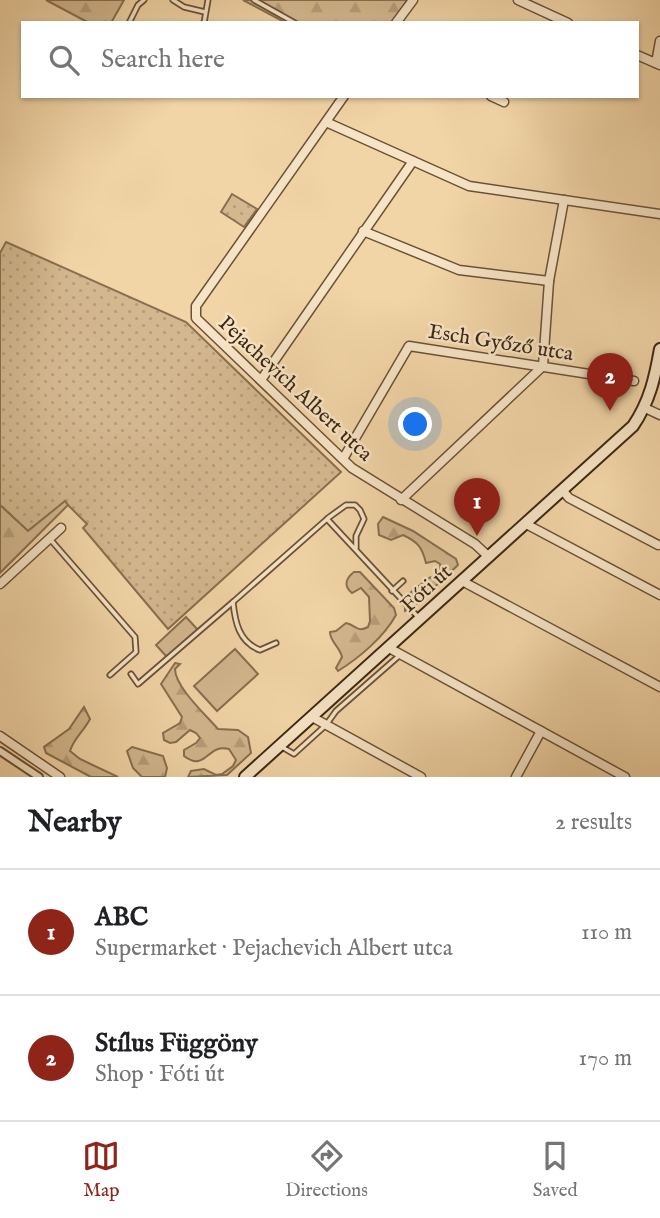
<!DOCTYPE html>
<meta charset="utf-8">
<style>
body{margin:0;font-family:"IM FELL English",serif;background:#f2f2f2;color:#202124}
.you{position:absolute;left:416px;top:425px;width:24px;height:24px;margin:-18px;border:5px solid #fff;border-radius:50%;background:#1a73e8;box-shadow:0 0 0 10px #1a73e833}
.badge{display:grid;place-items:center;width:46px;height:46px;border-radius:50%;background:#8f2418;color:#fff;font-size:23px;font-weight:700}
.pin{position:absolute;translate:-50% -58px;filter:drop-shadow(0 2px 4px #0008)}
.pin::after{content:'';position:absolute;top:37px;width:24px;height:21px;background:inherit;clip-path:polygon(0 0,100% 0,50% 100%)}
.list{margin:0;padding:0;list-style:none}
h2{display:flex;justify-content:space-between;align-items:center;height:91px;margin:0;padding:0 28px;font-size:30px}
h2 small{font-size:23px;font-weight:400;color:#757577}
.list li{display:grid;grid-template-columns:46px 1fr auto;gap:21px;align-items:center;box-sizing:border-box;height:126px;padding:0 28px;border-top:2px solid #e0e0e0}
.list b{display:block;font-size:26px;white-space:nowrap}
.list p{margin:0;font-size:23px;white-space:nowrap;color:#757577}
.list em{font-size:23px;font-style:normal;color:#757577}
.icon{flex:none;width:38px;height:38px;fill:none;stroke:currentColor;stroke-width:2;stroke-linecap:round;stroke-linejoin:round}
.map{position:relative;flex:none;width:660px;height:777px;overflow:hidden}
.search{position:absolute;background:#fff;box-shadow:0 2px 5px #0004;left:21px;right:21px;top:21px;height:77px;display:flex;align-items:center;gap:18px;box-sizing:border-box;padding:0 24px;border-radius:0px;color:#757577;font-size:26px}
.sheet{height:343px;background:#fff}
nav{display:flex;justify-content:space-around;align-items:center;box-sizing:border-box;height:98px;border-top:2px solid #e0e0e0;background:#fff;font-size:19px;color:#757577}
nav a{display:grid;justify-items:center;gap:4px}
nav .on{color:#8f2418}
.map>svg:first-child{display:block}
.grass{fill:url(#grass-dots);stroke:#886f50;stroke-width:2}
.forest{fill:url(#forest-firs);stroke:#886f50;stroke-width:2}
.pitch{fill:#d3b78e;stroke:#886f50;stroke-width:2}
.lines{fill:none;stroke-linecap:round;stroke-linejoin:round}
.service-casing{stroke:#6a5237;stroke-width:7}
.pedestrian-casing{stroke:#6a5237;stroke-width:10}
.minor-casing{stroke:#6a5237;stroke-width:11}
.secondary-casing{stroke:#3d2712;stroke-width:14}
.service{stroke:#f7e4c6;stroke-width:3.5}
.pedestrian{stroke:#f7e4c6;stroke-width:6}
.minor{stroke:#f7e4c6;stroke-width:8}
.secondary{stroke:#f7e4c6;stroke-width:10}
.labels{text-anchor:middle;stroke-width:5;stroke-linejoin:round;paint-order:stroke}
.street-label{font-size:21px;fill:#3d2712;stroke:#f7e4c6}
</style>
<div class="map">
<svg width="660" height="777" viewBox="0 0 660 777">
<defs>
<pattern id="grass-dots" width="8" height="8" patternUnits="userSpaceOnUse" patternTransform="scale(1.75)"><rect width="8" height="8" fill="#d3b78e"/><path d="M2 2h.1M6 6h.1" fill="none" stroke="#b69d79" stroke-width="1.8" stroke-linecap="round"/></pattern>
<pattern id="forest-firs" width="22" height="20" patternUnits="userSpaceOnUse" patternTransform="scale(1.75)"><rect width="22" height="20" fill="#d3b78e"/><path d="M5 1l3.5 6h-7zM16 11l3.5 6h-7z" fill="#b69d79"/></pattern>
</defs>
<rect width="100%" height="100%" fill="#f2d5a7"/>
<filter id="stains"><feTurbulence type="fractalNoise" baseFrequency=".00286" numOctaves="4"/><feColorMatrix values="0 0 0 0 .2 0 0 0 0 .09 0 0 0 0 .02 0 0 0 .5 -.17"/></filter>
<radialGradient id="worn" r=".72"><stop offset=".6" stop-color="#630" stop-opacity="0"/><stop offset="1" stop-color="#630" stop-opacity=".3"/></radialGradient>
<!-- grass -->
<g class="grass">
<path d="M 232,194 L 257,209 L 244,227 L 221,212 Z"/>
<path d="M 6,242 L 186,322 L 341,472 L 168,629 L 83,528 L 87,524 L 65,502 L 28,531 L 0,505 L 0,253 Z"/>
</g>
<!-- forest -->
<g class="forest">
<path d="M 46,0 L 124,0 L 111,23 L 89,23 Z"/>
<path d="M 243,0 L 408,0 L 392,23 L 286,23 Z"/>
<path d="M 65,501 L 68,505 L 0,573 L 0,505 L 28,531 Z"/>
<path d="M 383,517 L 413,531 L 456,559 L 458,565 L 410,610 L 405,611 L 405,597 L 429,578 L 441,574 L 440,564 L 435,561 L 426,563 C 422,547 418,542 403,535 L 391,540 L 379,535 L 378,524 Z"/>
<path d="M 354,572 L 360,572 L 394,608 L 396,615 C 384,637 359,658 338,671 L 336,668 L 342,657 C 340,647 330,642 330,632 L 336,631 L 346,623 C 356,625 357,633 368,627 L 370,621 L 369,597 L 361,588 L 352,593 C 343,586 346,578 354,572 Z"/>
<path d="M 175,663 L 180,664 L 175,669 C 175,687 206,715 218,729 L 238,730 L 248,737 L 251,753 L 227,775 L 188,777 L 191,771 L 204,769 L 216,775 L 222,774 L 233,766 L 236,760 L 229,749 C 207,743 206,773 184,756 L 184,750 L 196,743 L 200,738 L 196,733 L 190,730 L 176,742 L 170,743 L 164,740 L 163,733 L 180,723 L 182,717 L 161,684 Z"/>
<path d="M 84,707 L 90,719 C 84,731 74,738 70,751 L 80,759 L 118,777 L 91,777 L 46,753 L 44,747 L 69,729 Z"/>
<path d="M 132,747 L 163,756 L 167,768 L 165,777 L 142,777 L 133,768 L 127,751 Z"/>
</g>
<!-- pitch -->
<g class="pitch">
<path d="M 186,617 L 198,630 L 167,657 L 156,645 Z"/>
<path d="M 235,649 L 258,674 L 217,711 L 194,686 Z"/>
</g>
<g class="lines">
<!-- service casing -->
<g class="service-casing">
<g id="service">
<path d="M 173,0 L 184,7 L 205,12"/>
<path d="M 254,0 L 295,23"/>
<path d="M 129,23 L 138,5 L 144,0"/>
<path d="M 204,23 L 208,0"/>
<path d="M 328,518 L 346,505 L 355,505 L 360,510 L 364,519 L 356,536 L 356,548"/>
<path d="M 50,539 L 135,637 L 136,652 L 110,675"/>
<path d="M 392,591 L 403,581"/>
<path d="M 276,643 L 260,650 C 239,642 235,622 233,602 L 327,519 L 419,618"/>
<path d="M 131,674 L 138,684 L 233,602"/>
<path d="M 282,747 L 294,754 L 326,725 L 336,711 L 400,655"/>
</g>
</g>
<!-- pedestrian casing -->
<g class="pedestrian-casing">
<path id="pedestrian" d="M 0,751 L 39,777"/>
</g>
<!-- minor casing -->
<g class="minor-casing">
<g id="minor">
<path d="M 518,0 L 568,23"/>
<path d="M 396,23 L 413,0"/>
<path d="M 637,55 L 660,65"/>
<path d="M 656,63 L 660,41"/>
<path d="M 344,96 L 196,306 L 196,318 L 352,468 L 475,544 L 489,557"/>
<path d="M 491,96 L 504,102"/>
<path d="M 326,122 L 469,186 L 660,214"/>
<path d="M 363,231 L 459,270 L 549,281"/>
<path d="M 261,380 L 413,161"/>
<path d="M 645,408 L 660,415"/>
<path d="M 343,459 L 409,346 L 634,381"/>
<path d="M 563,491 L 569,498 L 658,545"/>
<path d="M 401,500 L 543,366 L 549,281 L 564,200"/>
<path d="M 526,524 L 660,595"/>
<path d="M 462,581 L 660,687"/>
<path d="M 0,584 L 61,528"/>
<path d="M 389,648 L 625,777"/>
<path d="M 312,717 L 421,777"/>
<path d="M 0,736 L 60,777"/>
<path d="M 516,777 L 541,731"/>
</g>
</g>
<!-- secondary casing -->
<g class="secondary-casing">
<path id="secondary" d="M 245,777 L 633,426 C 650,401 655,377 660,349"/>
</g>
<!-- service -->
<use href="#service" class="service"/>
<!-- pedestrian -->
<use href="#pedestrian" class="pedestrian"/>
<!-- minor -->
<use href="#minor" class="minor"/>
<!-- secondary -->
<use href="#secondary" class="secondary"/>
</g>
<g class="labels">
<!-- street labels -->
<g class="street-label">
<text transform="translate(501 342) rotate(9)" y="7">Esch Győző utca</text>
<text transform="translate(296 388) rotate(43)" y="7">Pejachevich Albert utca</text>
<text transform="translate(426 588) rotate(-42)" y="7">Fóti út</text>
</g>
</g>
<rect width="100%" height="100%" filter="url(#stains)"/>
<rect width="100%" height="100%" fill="url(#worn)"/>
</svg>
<div class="you"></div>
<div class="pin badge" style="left:477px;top:536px">1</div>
<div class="pin badge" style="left:610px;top:411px">2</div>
<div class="search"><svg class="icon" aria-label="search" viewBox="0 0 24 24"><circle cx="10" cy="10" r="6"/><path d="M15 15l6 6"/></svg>Search here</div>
</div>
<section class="sheet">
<h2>Nearby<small>2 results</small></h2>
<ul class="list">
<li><span class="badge">1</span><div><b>ABC</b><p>Supermarket · Pejachevich Albert utca</p></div><em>110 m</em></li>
<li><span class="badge">2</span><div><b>Stílus Függöny</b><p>Shop · Fóti út</p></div><em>170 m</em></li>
</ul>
</section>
<nav>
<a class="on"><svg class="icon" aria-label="map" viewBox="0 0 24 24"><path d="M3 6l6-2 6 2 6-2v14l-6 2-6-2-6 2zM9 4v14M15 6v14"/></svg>Map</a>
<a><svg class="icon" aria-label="directions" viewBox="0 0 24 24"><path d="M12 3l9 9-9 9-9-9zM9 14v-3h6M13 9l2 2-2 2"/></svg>Directions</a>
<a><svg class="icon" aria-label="saved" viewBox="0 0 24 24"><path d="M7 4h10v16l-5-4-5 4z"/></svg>Saved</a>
</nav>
